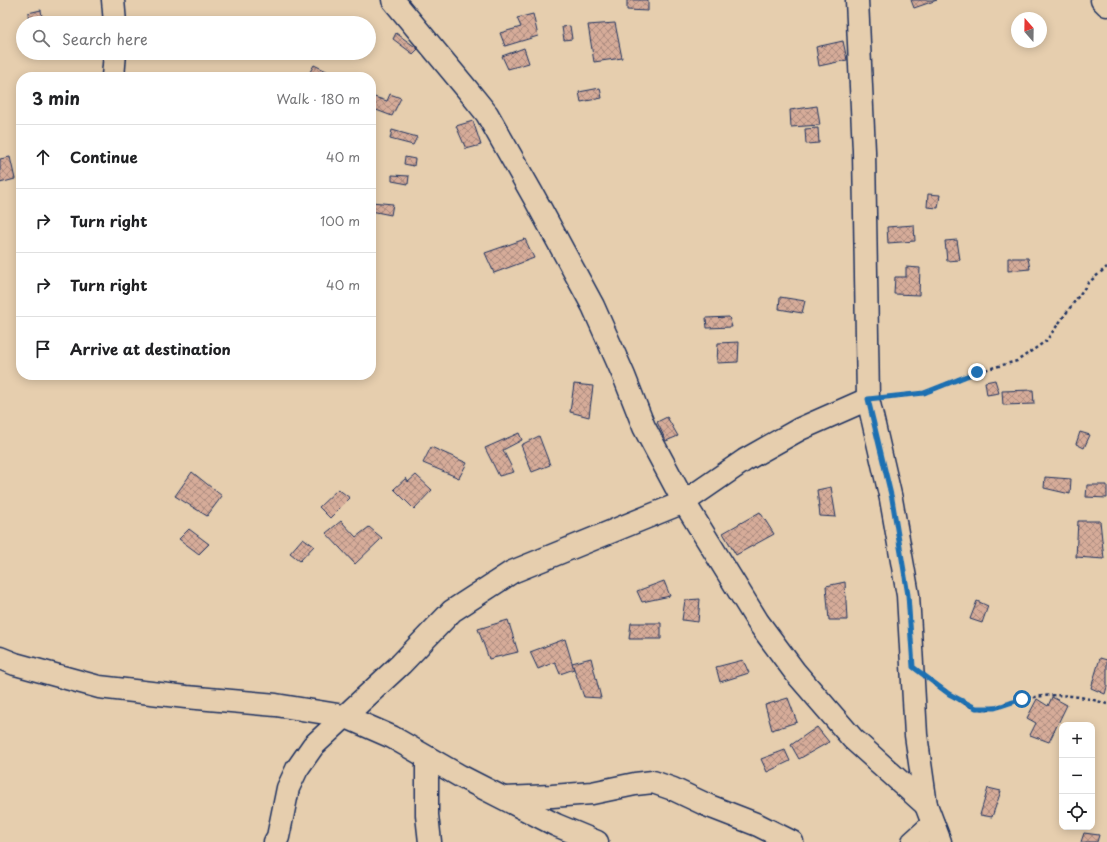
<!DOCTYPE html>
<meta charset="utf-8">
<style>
body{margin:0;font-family:"Playpen Sans",sans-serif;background:#f6f6f6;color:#202124}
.controls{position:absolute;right:12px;bottom:12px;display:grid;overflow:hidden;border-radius:8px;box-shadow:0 2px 10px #0003}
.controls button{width:36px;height:36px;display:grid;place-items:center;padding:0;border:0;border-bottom:1px solid #e0e0e0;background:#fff;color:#202124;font:20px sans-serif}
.compass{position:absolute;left:1011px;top:12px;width:36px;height:36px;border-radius:50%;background:#fff;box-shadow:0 2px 10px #0003;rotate:340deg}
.stop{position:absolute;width:12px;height:12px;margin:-9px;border:3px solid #1f6fb2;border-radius:50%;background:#fff}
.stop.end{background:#1f6fb2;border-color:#fff;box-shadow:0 1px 4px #0008}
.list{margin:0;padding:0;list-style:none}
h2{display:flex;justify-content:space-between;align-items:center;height:52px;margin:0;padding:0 16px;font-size:17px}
h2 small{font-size:13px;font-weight:400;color:#757577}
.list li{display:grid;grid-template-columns:26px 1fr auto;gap:12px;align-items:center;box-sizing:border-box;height:64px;padding:0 16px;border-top:1px solid #e0e0e0}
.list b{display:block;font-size:15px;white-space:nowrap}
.list em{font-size:13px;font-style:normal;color:#757577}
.icon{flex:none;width:22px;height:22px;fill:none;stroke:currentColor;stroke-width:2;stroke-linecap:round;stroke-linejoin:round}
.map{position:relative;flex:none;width:1107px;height:842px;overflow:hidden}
.search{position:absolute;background:#fff;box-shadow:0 2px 10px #0003;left:16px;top:16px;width:360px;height:44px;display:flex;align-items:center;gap:10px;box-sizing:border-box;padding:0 14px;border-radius:22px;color:#757577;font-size:15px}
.panel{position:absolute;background:#fff;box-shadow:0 2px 10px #0003;left:16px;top:72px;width:360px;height:308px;border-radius:16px}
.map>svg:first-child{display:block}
.building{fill:url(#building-cross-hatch);stroke:#1b2f5e}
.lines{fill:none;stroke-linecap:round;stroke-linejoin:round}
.minor-casing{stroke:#1b2f5e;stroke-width:25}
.path{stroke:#1b2f5e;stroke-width:2.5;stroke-dasharray:3 3;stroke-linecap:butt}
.minor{stroke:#e6ceae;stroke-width:22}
.route{stroke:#1f6fb2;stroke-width:5}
</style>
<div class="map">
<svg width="1107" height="842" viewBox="0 0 1107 842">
<defs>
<pattern id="building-cross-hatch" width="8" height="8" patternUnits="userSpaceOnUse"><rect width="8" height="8" fill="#d6ac99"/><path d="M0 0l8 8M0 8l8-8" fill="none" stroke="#ad8c80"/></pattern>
</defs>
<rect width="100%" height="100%" fill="#e6ceae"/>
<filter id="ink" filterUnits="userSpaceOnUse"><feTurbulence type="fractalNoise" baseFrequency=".025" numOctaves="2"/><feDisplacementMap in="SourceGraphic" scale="8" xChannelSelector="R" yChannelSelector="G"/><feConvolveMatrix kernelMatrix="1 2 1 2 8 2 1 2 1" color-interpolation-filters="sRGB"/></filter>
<g filter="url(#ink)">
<!-- building -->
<g class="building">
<path d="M 627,0 L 648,0 L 648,11 L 627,10 Z"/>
<path d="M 911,0 L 937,0 L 914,8 Z"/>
<path d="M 41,10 L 43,23 L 29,23 L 28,13 Z"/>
<path d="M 533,14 L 538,36 L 505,46 L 500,33 L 521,27 L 517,18 Z"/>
<path d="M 615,23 L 622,58 L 594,62 L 588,25 Z"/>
<path d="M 570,26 L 572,39 L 564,40 L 562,27 Z"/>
<path d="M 396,33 L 418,49 L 413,54 L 393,39 Z"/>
<path d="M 843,41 L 847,60 L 819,66 L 816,47 Z"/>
<path d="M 524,48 L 529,63 L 508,69 L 502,56 Z"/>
<path d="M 314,65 L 339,77 L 307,77 Z"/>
<path d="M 600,88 L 602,98 L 581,102 L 579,92 Z"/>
<path d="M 390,94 L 401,98 L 392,116 L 371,108 L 371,96 L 387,101 Z"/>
<path d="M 817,106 L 820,125 L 791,127 L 790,110 Z"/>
<path d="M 473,121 L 481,145 L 466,149 L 456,126 Z"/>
<path d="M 818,128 L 819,143 L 806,144 L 805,129 Z"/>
<path d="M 392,130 L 417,137 L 413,145 L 390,139 Z"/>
<path d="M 10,157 L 15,179 L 0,183 L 0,159 Z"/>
<path d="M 405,157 L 415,159 L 414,166 L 404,164 Z"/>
<path d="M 392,175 L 409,176 L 408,184 L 392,181 Z"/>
<path d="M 928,194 L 940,195 L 938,208 L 927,207 Z"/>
<path d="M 371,202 L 393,204 L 391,215 L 371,211 Z"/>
<path d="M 914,225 L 915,241 L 888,243 L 887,227 Z"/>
<path d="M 525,239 L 534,258 L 494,273 L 485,253 Z"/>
<path d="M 957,240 L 960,260 L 947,261 L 945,241 Z"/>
<path d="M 1008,258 L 1028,258 L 1030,269 L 1008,271 Z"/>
<path d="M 906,267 L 920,268 L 919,295 L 894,294 L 895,277 L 906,277 Z"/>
<path d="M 780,297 L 805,301 L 802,313 L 779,309 Z"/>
<path d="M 729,317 L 732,327 L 707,328 L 706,318 Z"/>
<path d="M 739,342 L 738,362 L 717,363 L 718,343 Z"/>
<path d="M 995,380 L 999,393 L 987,395 L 985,382 Z"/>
<path d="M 574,384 L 593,386 L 589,417 L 570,412 Z"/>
<path d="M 1033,390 L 1034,404 L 1003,405 L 1002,391 Z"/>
<path d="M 667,417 L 678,436 L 666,441 L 657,422 Z"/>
<path d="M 1080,432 L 1090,435 L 1084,448 L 1076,444 Z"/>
<path d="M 519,433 L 522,440 L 503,450 L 514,472 L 499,476 L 485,448 Z"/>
<path d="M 539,436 L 550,465 L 532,472 L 521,445 Z"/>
<path d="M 431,447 L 467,463 L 459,478 L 423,463 Z"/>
<path d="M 192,472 L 222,496 L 207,516 L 175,496 Z"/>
<path d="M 416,475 L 432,490 L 414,509 L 394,489 L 406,478 L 408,482 Z"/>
<path d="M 1045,477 L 1071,479 L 1070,494 L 1044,488 Z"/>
<path d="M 1087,485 L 1107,485 L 1107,498 L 1086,497 Z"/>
<path d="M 831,487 L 836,517 L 820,516 L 817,490 Z"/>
<path d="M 338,489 L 350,498 L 330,518 L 319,507 Z"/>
<path d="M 760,512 L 774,534 L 736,555 L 723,533 Z"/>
<path d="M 341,521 L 356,537 L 369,527 L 382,538 L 355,564 L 326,533 Z"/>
<path d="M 1078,521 L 1100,521 L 1104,559 L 1076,557 Z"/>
<path d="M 189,529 L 209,544 L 199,554 L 179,539 Z"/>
<path d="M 303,538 L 314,546 L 300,561 L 290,553 Z"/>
<path d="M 664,581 L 670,596 L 642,602 L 637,591 Z"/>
<path d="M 845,582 L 847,620 L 829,620 L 826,586 Z"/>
<path d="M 700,599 L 698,622 L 682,620 L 685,600 Z"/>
<path d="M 977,601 L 988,606 L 982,623 L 970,619 Z"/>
<path d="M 508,620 L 518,652 L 489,659 L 478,629 Z"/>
<path d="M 631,623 L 661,623 L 661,639 L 629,639 Z"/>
<path d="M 565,639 L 574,669 L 560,674 L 555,662 L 538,669 L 530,652 Z"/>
<path d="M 591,658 L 601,698 L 584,697 L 572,663 Z"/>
<path d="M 1100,658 L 1107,660 L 1107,687 L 1105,694 L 1091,688 Z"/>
<path d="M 743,660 L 749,673 L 720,682 L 716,667 Z"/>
<path d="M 1052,697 L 1067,705 L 1049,742 L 1030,735 L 1036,723 L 1027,718 L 1037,699 L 1048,706 Z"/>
<path d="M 788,698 L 797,722 L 772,730 L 765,705 Z"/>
<path d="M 817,727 L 829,742 L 799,759 L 791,745 Z"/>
<path d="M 785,750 L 790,761 L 767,772 L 761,759 Z"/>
<path d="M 988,788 L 1001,791 L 992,817 L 980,815 Z"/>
<path d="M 1084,833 L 1099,835 L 1097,842 L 1081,842 Z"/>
</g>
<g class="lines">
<!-- minor casing -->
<g class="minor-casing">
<g id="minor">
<path d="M 113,0 L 115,23"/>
<path d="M 393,0 L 466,88 L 487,114 L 534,197 L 593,306 L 624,376 L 644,427 L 684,502 L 758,622 L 795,672 L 853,739 L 926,805"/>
<path d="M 857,0 L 864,151 L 868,399 L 891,499 L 908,595 L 916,735 L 926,805 L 940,842"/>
<path d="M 1102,0 L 1107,5"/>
<path d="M 113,77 L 115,53"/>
<path d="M 0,658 L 15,664 L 99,687 L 186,697 L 276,705 L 344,716 L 392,737 L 460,776 L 556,825 L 597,842"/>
<path d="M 427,758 L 427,815 L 430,842"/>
<path d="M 505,798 L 552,796 L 592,793 L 635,784 L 653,782 L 673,789 L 709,806 L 758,825 L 792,842"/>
<path d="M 275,842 L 278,837 L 288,788 L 297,769 L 313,746 L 401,664 L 452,611 L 512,572 L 684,502 L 745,460 L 800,429 L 868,399"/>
<path d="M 913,842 L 933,824"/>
</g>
</g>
<!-- path -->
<g class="path">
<path d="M 888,397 L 924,393 L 977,372 L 1017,361 L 1046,341 L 1088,283 L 1107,267"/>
<path d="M 934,683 C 944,690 964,705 976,708 C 992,712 1007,702 1023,699 C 1054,693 1077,694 1107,704"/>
</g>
<!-- minor -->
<use href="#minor" class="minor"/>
</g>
</g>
<g class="lines" filter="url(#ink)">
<!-- route -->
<path class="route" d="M 977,372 L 924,393 L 868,399 L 892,499 L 908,595 L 913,667 L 949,694 L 976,708 L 995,708 L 1022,699"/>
</g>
</svg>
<div class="controls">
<button>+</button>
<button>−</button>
<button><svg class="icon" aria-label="locate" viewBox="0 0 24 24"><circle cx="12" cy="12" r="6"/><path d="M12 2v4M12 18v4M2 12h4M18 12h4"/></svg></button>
</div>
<svg class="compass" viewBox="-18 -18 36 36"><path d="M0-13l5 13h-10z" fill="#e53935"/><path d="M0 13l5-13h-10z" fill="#757577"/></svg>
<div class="stop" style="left:1022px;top:699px"></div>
<div class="stop end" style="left:977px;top:372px"></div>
<div class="search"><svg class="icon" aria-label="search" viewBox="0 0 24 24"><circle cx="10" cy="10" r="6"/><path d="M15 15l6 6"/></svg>Search here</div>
<section class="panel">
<h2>3 min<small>Walk · 180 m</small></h2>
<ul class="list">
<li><svg class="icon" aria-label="ahead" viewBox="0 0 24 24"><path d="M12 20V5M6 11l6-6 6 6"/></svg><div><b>Continue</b></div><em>40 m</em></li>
<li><svg class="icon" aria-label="right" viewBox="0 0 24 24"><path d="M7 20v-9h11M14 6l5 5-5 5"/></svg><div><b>Turn right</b></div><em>100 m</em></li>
<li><svg class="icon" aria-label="right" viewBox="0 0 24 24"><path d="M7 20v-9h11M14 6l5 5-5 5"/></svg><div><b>Turn right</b></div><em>40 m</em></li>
<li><svg class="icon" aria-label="arrive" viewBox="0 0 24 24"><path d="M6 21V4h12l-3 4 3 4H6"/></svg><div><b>Arrive at destination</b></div></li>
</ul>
</section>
</div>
